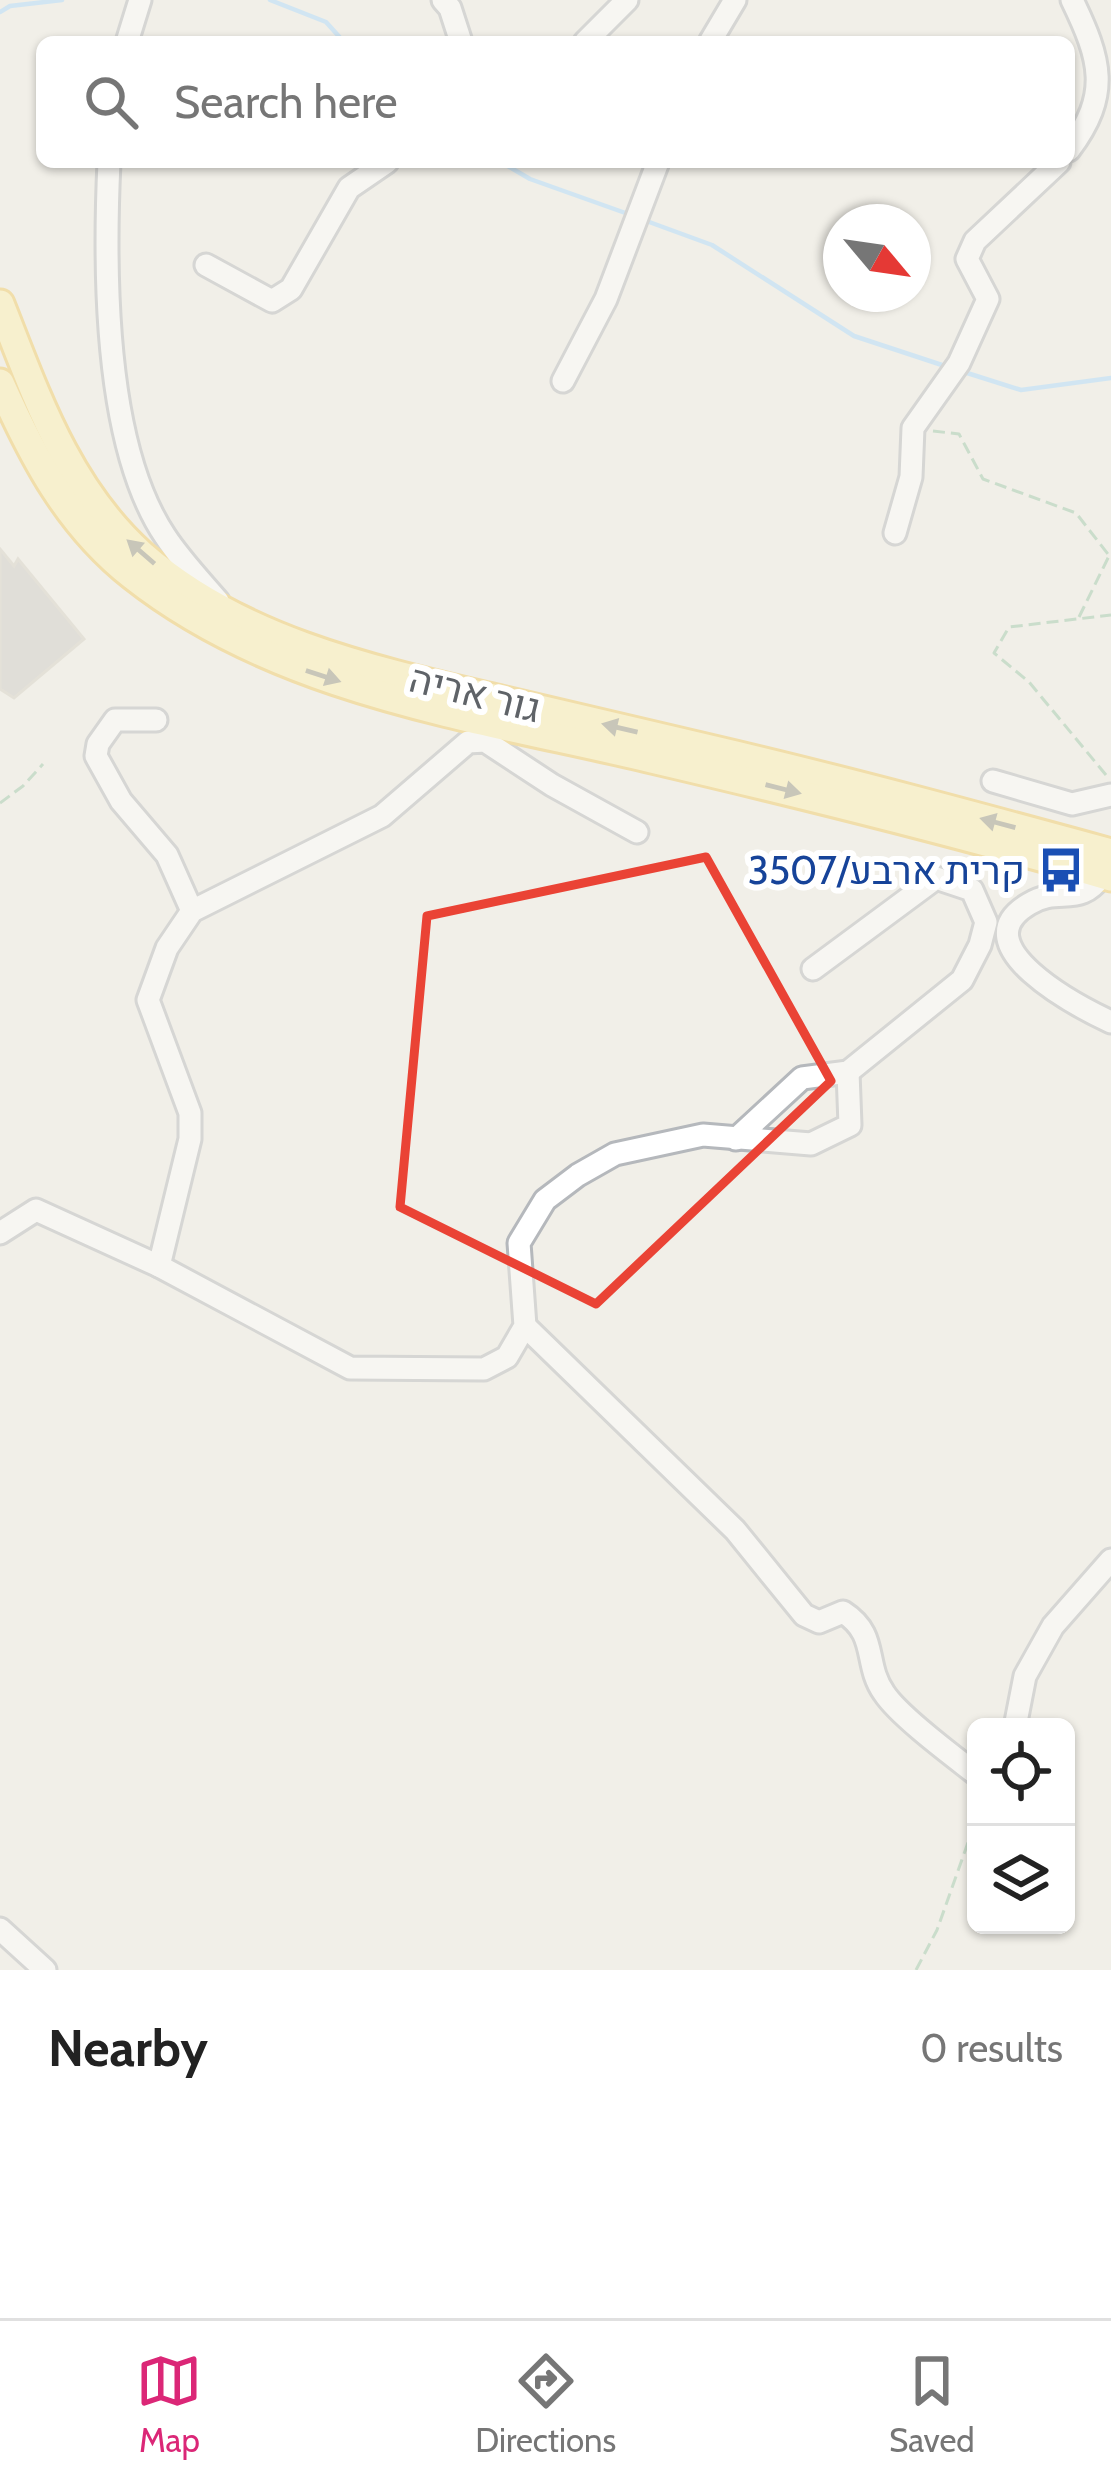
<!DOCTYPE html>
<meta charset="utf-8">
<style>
body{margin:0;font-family:Cabin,Heebo,sans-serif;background:#f6f6f6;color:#222}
.controls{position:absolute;right:36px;bottom:36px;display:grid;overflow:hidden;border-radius:18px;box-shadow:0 3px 9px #0004}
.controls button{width:108px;height:108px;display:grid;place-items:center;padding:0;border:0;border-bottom:3px solid #e0e0e0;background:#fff;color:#222;font:60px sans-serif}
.compass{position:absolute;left:823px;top:204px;width:108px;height:108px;border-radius:50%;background:#fff;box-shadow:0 3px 9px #0004;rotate:119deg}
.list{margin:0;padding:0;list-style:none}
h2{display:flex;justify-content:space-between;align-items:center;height:156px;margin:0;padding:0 48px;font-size:51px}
h2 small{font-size:39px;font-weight:400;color:#767676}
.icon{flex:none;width:66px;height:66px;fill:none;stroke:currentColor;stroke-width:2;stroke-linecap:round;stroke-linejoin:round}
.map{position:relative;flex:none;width:1111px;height:1970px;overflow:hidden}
.search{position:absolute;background:#fff;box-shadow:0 3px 9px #0004;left:36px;right:36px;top:36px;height:132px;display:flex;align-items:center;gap:30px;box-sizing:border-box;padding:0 42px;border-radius:18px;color:#767676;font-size:45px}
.sheet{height:348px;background:#fff}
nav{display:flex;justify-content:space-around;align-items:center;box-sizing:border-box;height:168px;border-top:3px solid #e0e0e0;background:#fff;font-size:33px;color:#767676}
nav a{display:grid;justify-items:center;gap:6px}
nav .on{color:#db2777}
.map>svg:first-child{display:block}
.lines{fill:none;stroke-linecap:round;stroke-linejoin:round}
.stream{stroke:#aadaff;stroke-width:4.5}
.building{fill:#cccac5;stroke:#d6d1c6;stroke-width:3}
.minor-casing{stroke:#b5b8bc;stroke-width:27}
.major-casing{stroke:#f2c960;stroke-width:33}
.path{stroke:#9cc7a9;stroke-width:3;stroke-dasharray:12 6;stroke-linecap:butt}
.minor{stroke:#fff;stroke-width:21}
.major{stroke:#fff2af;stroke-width:27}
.oneway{fill:#979581}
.marked{fill:none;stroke:#ea4335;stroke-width:9;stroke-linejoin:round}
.labels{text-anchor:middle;stroke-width:12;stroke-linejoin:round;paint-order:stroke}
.street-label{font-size:39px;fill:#5f6368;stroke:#fff}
.transit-label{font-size:39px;fill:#164399;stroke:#fff;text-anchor:end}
</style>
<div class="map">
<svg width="1111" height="1970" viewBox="0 0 1111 1970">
<rect width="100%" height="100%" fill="#f1efe8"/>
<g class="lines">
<!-- stream -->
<g class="stream">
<path d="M 270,0 L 326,22 L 344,42"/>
<path d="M 0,12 L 10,6 L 62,0"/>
<path d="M 501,162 L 530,179 L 631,215"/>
<path d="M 641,219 L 712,245 L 854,336 L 948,367"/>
<path d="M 964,372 L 1021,390 L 1111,378"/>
</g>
</g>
<!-- building -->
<path class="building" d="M 0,549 L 14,566 L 18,559 L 84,639 L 14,698 L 0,689 Z"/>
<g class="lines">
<!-- minor casing -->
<g class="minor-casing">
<g id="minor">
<path d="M 443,0 L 450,8 L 461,42"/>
<path d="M 127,42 L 140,0"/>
<path d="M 585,42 L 627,0"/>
<path d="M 710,42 L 735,0"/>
<path d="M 1069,150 C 1111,94 1101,60 1072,0"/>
<path d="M 109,162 C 104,269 104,445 165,536 C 180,559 200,580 218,601"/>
<path d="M 206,265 L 272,301 L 291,289 L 349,188 L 387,162"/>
<path d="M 563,381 L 606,299 L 658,162"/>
<path d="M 895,533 L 911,477 L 913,428 L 959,363 L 988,299 L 967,259 L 975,241 L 1059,162"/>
<path d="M 156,720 L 115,720 L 98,744 L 96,756 L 121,801 L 167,855 L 192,911"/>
<path d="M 993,781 L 1072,804 L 1111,795"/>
<path d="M 1103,874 C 1079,909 1060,885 1029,904 C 959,945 1079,1007 1111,1022"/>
<path d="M 736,1139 L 802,1078 L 848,1072 L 962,980 L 980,945 L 986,922 L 972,890 L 936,878 L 813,969"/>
<path d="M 0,1233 L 36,1210 L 159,1266 L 350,1368 L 484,1369 L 507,1357 L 525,1326 L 519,1243 L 545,1200 L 578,1175 L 615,1154 L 703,1135 L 811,1144 L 850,1125 L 848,1072"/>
<path d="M 159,1266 L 190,1139 L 190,1113 L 148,1000 L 167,948 L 192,911 L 382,816 L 468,742 L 485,741 L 552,785 L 637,832"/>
<path d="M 525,1326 L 735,1530 L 804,1615 L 819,1622 L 843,1612 C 879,1635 863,1663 884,1693 C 899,1716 953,1756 976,1774"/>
<path d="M 1015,1727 L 1025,1676 L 1053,1626 L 1111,1560"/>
<path d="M 0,1929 L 45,1970"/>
</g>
</g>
<!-- major casing -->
<g class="major-casing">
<g id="major">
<path d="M 0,304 C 36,395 67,488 142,555 C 241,642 377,671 501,700 C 572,717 643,733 714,750 C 847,781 979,817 1111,853"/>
<path d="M 0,383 C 33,457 68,525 133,576 C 280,692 475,717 652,759 C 806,795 959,833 1111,877"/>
</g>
</g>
<!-- path -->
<g class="path">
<path d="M 933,431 L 959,434 L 983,479 L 1076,513 L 1111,558"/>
<path d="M 1079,617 L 1109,556"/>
<path d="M 1106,775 L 1029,682 L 994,653 L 1009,627 L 1111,615"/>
<path d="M 0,803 L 23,786 L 43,764"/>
<path d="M 916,1970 L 937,1930 L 976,1820"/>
</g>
<!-- minor -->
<use href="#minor" class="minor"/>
<!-- major -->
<use href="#major" class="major"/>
</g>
<!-- one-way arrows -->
<defs><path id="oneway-solid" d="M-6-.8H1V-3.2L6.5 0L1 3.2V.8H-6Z" transform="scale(3)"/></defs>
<g class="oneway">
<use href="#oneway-solid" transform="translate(141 552) rotate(-139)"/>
<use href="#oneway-solid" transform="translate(323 676) rotate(18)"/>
<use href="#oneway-solid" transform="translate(620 728) rotate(-167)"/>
<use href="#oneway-solid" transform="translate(783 789) rotate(14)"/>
<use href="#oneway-solid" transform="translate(998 823) rotate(-165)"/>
</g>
<!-- marked area -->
<path d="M0 0H1111V1970H0ZM 706,857 L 831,1081 L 596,1304 L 400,1207 L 427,916 Z" fill="#f1efe8" fill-opacity=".55" fill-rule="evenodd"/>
<path class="marked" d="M 706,857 L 831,1081 L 596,1304 L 400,1207 L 427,916 Z"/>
<!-- icons -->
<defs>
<g id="bus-bare" transform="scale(3.6)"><path d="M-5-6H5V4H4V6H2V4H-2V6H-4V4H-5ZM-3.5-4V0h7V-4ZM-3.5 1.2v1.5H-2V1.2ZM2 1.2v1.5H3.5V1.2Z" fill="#1a4fb4" stroke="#fff" stroke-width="2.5" paint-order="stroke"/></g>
</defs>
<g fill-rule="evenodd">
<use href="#bus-bare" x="1061" y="870"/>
</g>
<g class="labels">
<!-- street labels -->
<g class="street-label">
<text transform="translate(475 693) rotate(14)" y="14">גור אריה</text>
</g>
<!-- transit labels -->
<g class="transit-label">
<text x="1025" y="884">קרית ארבע/3507</text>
</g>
</g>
</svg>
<div class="controls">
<button><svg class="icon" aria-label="locate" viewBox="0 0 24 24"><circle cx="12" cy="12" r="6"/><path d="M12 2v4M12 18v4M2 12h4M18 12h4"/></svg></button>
<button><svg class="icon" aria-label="layers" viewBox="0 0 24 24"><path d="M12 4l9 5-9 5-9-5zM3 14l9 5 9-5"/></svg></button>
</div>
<svg class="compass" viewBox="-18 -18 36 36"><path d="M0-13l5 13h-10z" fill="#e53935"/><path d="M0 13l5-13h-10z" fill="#767676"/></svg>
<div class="search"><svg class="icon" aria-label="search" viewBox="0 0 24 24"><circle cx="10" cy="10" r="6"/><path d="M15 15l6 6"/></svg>Search here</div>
</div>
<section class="sheet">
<h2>Nearby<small>0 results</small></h2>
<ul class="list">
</ul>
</section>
<nav>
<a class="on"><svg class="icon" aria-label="map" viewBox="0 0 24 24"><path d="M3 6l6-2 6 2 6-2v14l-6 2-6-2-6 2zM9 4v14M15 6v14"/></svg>Map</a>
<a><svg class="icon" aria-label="directions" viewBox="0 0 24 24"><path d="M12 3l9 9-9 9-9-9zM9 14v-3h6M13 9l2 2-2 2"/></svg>Directions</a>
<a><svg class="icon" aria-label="saved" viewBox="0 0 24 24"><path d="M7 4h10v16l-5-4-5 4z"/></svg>Saved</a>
</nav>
